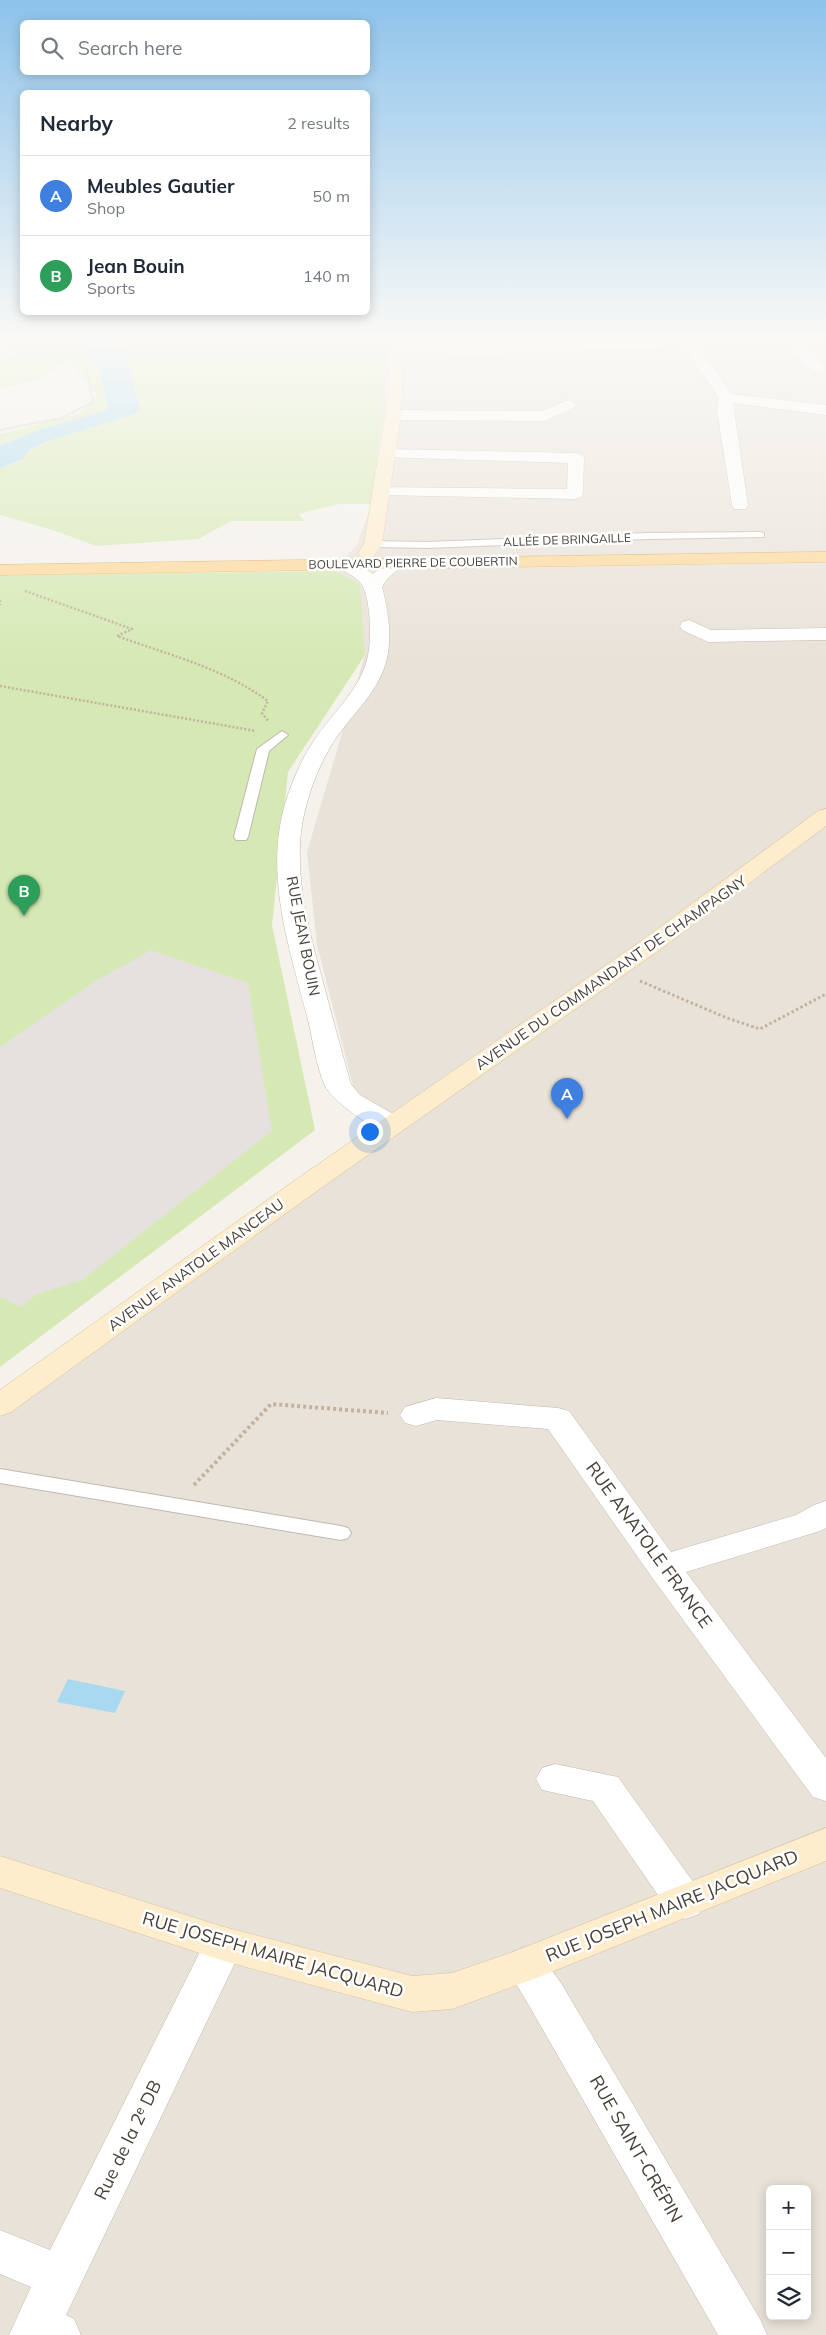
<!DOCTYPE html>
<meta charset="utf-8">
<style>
body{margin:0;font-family:Mulish,sans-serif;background:#f6f6f7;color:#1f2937}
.controls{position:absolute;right:15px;bottom:15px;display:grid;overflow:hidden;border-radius:8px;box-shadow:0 2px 12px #0003}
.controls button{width:45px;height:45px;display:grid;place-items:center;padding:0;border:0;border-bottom:1px solid #e0e1e3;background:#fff;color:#1f2937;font:25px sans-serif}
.you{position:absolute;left:369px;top:1131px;width:18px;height:18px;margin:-12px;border:4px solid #fff;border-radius:50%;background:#1a73e8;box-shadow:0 0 0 8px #1a73e833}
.badge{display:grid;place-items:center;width:32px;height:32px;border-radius:50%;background:#f82c1f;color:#fff;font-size:16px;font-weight:700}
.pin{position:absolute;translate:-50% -41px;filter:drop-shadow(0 1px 2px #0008)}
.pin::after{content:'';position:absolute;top:26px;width:18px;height:15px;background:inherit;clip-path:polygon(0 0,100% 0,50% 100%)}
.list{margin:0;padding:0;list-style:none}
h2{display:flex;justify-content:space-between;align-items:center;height:65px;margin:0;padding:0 20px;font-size:21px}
h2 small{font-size:16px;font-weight:400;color:#747a83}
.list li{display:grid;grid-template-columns:32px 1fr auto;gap:15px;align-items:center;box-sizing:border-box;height:80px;padding:0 20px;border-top:1px solid #e0e1e3}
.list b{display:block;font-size:19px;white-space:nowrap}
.list p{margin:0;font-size:16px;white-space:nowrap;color:#747a83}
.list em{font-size:16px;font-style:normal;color:#747a83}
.icon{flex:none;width:28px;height:28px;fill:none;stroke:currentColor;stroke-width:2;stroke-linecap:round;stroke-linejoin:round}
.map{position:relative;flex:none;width:826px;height:2335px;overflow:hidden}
.search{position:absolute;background:#fff;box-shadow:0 2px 12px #0003;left:20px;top:20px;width:350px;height:55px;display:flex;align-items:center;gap:12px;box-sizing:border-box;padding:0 18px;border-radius:8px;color:#747a83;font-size:19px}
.panel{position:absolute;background:#fff;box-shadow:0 2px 12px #0003;left:20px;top:90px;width:350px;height:225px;border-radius:8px}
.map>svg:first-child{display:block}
.residential{fill:#e9e2d9;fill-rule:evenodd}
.green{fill:#d6e9b4}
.parking{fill:#e4e1df}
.water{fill:#a8d9f0}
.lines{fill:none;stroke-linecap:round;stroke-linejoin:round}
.lane-casing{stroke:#c1b8ad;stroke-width:2}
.street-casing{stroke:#c1b8ad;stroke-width:1}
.secondary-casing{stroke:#d4c09a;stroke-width:1}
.primary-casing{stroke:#e3b46a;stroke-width:1}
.path-far3{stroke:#c2b29e;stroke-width:2;stroke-dasharray:1 1;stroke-linecap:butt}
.path-far2{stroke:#c2b29e;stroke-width:2.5;stroke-dasharray:2 2;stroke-linecap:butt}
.path-far1{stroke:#c2b29e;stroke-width:3;stroke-dasharray:2.5 2.5;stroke-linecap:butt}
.path{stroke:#c2b29e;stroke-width:4;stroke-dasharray:3 3;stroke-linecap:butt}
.lane{fill:#fff;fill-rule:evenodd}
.street{fill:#fff;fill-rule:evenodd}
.secondary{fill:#feedcc;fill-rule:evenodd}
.primary{fill:#fdd99b;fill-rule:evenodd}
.labels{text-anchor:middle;stroke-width:5;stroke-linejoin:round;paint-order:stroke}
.far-street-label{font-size:12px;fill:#494138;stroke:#fff}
.street-label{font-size:15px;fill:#494138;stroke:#fff}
.near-street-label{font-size:18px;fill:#494138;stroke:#fff}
</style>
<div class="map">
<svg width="826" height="2335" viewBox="0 0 826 2335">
<rect width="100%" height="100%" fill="#f5f1eb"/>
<!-- residential -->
<path class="residential" d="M 384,334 L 826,334 L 826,2335 L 0,2335 L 0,1401 L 368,1144 L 317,945 L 307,852 L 365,655 L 360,584 L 335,571 L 357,544 L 372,504 L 386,338 ZM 770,2189 L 807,2189 L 807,2316 L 770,2316 Z"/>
<!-- green -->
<g class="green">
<path d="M 18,334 L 75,334 L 77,345 L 88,349 C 96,362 108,395 107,410 L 39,430 L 0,445 L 0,434 L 79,414 L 97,395 L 68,360 L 38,380 L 0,389 L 0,363 L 15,352 L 0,343 L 0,336 Z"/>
<path d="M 106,334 L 384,334 L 386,338 L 382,414 L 372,504 L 338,504 L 299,514 L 305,521 L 231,521 L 198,539 L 96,546 L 56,531 L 0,515 L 0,468 L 22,460 L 29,450 L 48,441 L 135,414 L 139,409 L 105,335 Z"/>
<path d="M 335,571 L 360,584 L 365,655 L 288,772 L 272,925 L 315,1130 L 0,1367 L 0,575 Z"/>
</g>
<!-- parking -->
<path class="parking" d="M 151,950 L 248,983 L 272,1131 L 82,1280 L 35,1295 L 22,1307 L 0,1297 L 0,1047 L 94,982 Z"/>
<!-- water -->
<g class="water">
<path d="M 75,334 L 106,334 L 105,335 L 123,347 L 140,409 L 135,414 L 48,441 L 29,450 L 23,459 L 0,468 L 0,445 L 39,430 L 107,410 C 108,395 96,362 88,349 L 77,345 Z"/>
<path d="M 68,1679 L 125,1691 L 115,1713 L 57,1702 Z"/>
</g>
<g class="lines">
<!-- lane casing -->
<g class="lane-casing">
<g id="lane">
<path d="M 760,532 L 764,533 L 764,537 L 648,539 L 428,548 L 373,547 L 368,544 L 373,541 L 428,542 L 648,533 Z"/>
<path d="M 282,731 L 288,735 L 269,751 L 248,837 L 246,840 L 236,840 L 234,837 L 257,749 Z"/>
<path d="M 0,1469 L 341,1526 L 348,1528 L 351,1533 L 348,1538 L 341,1540 L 0,1483 Z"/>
</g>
</g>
<!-- street casing -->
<g class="street-casing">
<g id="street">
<path d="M 758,334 L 826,334 L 826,339 L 801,340 L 826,368 L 819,372 C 804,369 796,352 787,341 L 697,345 L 731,394 L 826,405 L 826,415 L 733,403 L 748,505 L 746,509 L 734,509 L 732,505 L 717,410 L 719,398 L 683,346 L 472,355 L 394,351 L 387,347 L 394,343 L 472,347 Z"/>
<path d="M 568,400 L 573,402 L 576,405 L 573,408 L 545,421 L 393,420 L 385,415 L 393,410 L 542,411 Z"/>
<path d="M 388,449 L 576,453 L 582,455 L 584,458 L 583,494 L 581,497 L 575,499 L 382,495 L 376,493 L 374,490 L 376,487 L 567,489 L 568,463 L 382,457 L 380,454 L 382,451 Z"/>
<path d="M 346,559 L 352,560 L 373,574 L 389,560 L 401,560 L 404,564 L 387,579 L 382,587 C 388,609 392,635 387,658 C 380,691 352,714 334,741 C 318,766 307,796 302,825 C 294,878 309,931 323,982 C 332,1016 341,1050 351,1084 L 360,1095 L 402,1119 L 406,1125 L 402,1131 C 399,1132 395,1133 391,1133 C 375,1131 332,1101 325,1086 C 316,1066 313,1041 308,1020 C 290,950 264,876 285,804 C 292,781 302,758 315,739 C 335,710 365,685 369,649 C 371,633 371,591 358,580 C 352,574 342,572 337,564 L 340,560 Z"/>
<path d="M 689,620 L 711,630 L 826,628 L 826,640 L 708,642 L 682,630 L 680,626 L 682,622 Z"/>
<path d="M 436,1398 L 558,1408 L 569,1411 L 671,1552 L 796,1515 L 814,1505 L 826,1501 L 826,1528 L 820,1531 L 686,1572 L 826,1758 L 826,1801 L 813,1797 L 651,1576 L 548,1429 L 437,1420 L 416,1426 L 405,1423 L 400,1415 L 405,1407 Z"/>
<path d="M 555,1764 L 618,1777 L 699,1890 L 705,1902 L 699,1914 L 685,1919 L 671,1914 L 593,1801 L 542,1790 L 536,1779 L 542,1768 Z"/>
<path d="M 224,1927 L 238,1932 L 244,1944 L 66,2315 L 74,2319 L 81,2335 L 9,2335 L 31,2287 L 0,2274 L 0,2230 L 50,2250 L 210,1932 Z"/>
<path d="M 525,1947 L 539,1953 L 561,1983 L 760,2319 L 767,2335 L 718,2335 L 531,2009 L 505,1965 L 511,1953 Z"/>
</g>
</g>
<!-- secondary casing -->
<g class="secondary-casing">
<g id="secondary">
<path d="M 385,334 L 399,334 L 403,368 L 401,415 L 382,544 L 373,557 L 361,557 L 358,553 L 364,544 L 385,415 L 389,368 Z"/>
<path d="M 826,809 L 826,826 L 658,951 L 314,1193 L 11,1412 L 0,1416 L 0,1390 L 294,1181 L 641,941 L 818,811 Z"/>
<path d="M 826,1828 L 826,1861 L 539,1977 L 452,2009 L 412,2012 L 224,1961 L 0,1888 L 0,1856 L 224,1927 L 412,1976 L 452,1973 L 513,1952 Z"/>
</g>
</g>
<!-- primary casing -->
<g class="primary-casing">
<path id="primary" d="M 826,552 L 826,562 L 0,575 L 0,565 Z"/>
</g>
<!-- path-far3 -->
<path class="path-far3" d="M 0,430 L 61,418 L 93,402 L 85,365 L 59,334"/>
<!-- path-far2 -->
<g class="path-far2">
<path d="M 25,591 L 132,629 L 117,636 C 169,655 223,668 268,701 L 262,713 L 269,722"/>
<path d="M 0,600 L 0,605"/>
<path d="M 0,686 L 256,731"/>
</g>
<!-- path-far1 -->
<path class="path-far1" d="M 640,981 L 727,1018 L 760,1029 L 826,994"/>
<!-- path -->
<path class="path" d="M 194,1485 L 271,1404 L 388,1413"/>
<!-- lane -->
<use href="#lane" class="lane"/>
<!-- street -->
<use href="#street" class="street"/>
<!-- secondary -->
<use href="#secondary" class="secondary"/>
<!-- primary -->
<use href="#primary" class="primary"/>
</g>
<!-- sky -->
<linearGradient id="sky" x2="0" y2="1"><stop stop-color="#8ec3eb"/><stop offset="0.51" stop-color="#faf9f6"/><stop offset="1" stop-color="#faf9f6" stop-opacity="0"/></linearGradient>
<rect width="826" height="661" fill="url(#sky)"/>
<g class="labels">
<!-- far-street labels -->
<g class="far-street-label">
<text transform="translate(567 540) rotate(-2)" y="4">ALLÉE DE BRINGAILLE</text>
<text transform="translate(413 563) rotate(-1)" y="4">BOULEVARD PIERRE DE COUBERTIN</text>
</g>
<!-- street labels -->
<g class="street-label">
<text transform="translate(303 936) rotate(79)" y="5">RUE JEAN BOUIN</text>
<text transform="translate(611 973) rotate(-35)" y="5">AVENUE DU COMMANDANT DE CHAMPAGNY</text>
<text transform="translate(196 1265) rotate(-36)" y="5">AVENUE ANATOLE MANCEAU</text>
</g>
<!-- near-street labels -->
<g class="near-street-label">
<text transform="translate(649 1545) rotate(54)" y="6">RUE ANATOLE FRANCE</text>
<text transform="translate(672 1906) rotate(-22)" y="6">RUE JOSEPH MAIRE JACQUARD</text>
<text transform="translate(273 1955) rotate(16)" y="6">RUE JOSEPH MAIRE JACQUARD</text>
<text transform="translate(128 2140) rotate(-64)" y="6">Rue de la 2ᵉ DB</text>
<text transform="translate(636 2149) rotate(60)" y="6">RUE SAINT-CRÉPIN</text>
</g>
</g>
</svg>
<div class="controls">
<button>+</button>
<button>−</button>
<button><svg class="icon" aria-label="layers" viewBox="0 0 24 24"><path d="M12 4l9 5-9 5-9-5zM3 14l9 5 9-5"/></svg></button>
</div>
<div class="you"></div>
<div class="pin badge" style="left:567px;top:1119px;background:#3f7fe0">A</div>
<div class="pin badge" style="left:24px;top:916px;background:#2e9e5b">B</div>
<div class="search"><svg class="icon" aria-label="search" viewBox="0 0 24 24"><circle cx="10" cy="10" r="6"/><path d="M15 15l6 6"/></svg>Search here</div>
<section class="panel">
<h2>Nearby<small>2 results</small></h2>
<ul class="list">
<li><span class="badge" style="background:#3f7fe0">A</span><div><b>Meubles Gautier</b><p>Shop</p></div><em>50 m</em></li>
<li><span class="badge" style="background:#2e9e5b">B</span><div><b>Jean Bouin</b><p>Sports</p></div><em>140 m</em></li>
</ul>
</section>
</div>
